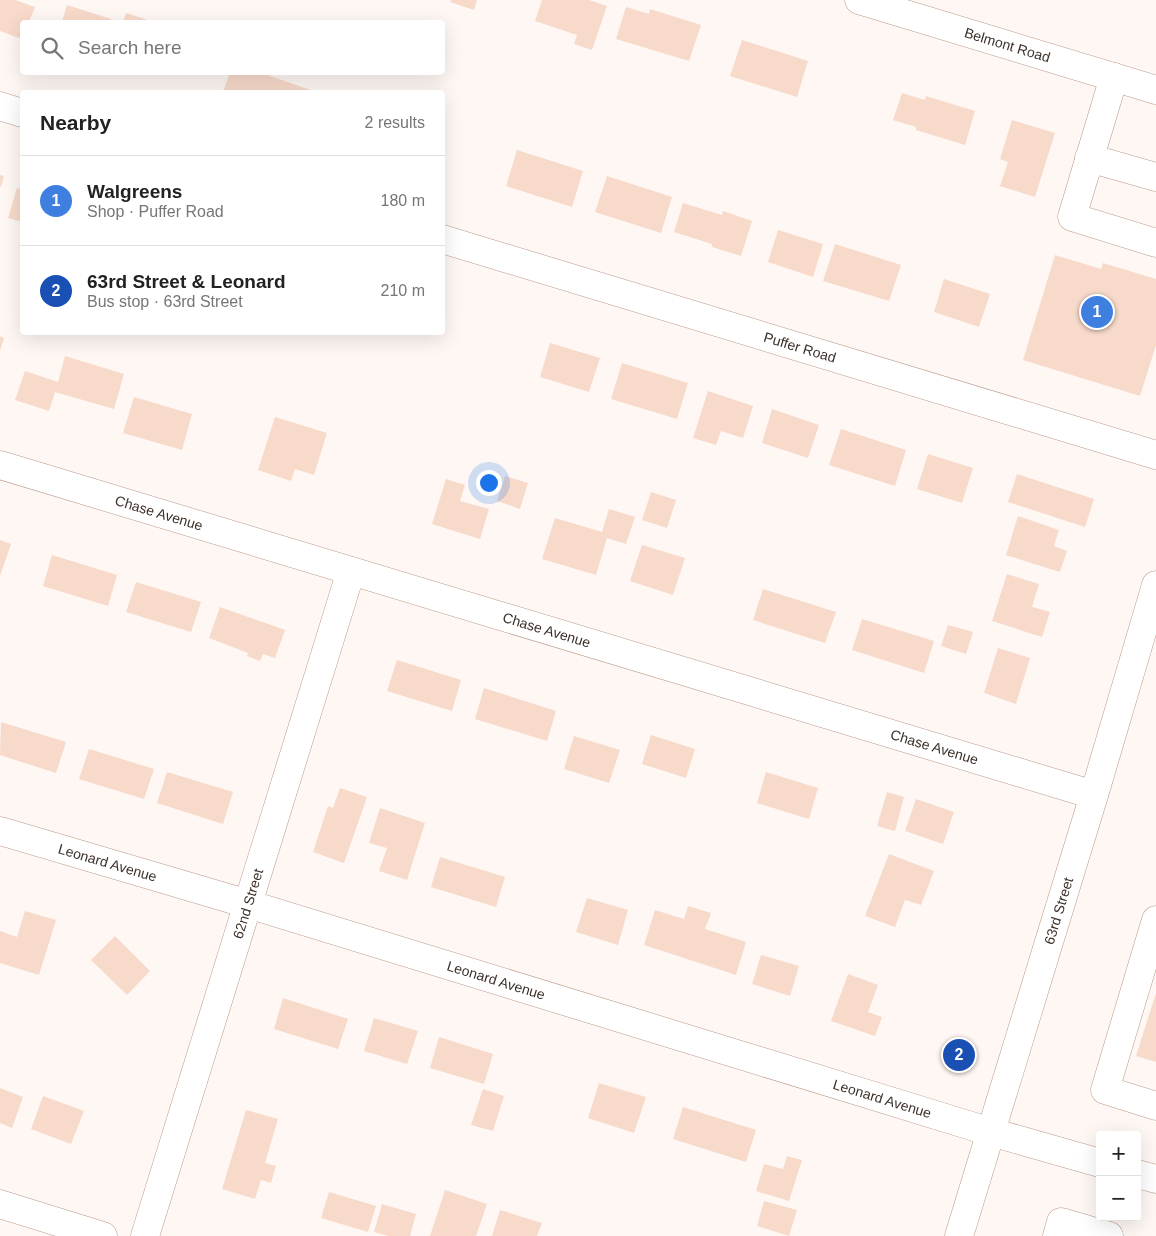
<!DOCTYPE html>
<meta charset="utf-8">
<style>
body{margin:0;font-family:Helvetica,sans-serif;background:#f2f2f2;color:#222}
.controls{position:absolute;right:15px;bottom:15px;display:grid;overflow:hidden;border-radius:5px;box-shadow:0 5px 20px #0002}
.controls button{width:45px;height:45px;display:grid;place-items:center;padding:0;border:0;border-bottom:1px solid #e0e0e0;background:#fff;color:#222;font:25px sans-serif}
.you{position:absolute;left:488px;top:482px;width:18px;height:18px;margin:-12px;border:4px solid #fff;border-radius:50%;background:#1a73e8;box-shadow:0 0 0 8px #1a73e833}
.badge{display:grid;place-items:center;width:32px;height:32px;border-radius:50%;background:#db2777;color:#fff;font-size:16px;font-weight:700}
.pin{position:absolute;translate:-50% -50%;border:2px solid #fff;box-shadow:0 1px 5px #0006}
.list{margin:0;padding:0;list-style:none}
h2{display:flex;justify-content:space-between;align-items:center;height:65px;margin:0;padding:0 20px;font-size:21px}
h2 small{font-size:16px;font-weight:400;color:#767676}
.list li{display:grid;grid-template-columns:32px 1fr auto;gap:15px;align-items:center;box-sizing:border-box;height:90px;padding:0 20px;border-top:1px solid #e0e0e0}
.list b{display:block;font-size:19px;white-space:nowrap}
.list p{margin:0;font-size:16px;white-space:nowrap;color:#767676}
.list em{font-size:16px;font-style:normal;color:#767676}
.icon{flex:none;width:28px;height:28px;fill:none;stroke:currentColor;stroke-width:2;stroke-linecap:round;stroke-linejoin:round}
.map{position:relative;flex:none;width:1156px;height:1236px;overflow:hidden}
.search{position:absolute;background:#fff;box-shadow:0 5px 20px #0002;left:20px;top:20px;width:425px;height:55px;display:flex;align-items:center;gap:12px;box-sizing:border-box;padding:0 18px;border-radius:5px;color:#767676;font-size:19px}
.panel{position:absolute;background:#fff;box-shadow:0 5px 20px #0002;left:20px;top:90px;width:425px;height:245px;border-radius:5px}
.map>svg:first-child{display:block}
.building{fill:#f8daca}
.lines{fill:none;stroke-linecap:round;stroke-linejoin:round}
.minor-casing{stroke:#ba9a89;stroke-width:29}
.major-casing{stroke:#ba9a89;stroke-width:29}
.minor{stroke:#fff;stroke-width:28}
.major{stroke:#fff;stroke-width:28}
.labels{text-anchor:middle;stroke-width:4;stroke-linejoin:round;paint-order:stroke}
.street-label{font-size:14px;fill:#3c2f28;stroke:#fff}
</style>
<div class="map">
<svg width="1156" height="1236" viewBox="0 0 1156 1236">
<rect width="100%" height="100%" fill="#fef7f3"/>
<!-- building -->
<g class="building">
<path d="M 0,0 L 15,0 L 35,7 L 29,22 L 22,22 L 22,39 L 0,31 Z"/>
<path d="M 451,0 L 477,0 L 474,10 L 450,2 Z"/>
<path d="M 542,0 L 589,0 L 607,6 L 592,50 L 574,44 L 577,35 L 535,21 Z"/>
<path d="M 67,5 L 111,19 L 110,22 L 62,22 Z"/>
<path d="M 626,7 L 649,14 L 650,9 L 701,25 L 689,61 L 616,39 Z"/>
<path d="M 126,13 L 154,22 L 123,22 Z"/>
<path d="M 742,40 L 808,61 L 797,97 L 730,76 Z"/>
<path d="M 230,72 L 259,72 L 316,92 L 223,92 Z"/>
<path d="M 902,93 L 925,100 L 926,96 L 975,111 L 965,145 L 916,130 L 916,127 L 893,120 Z"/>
<path d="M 1012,120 L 1055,133 L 1035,197 L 1000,186 L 1008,162 L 1000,159 Z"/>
<path d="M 517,150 L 583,171 L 572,207 L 506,186 Z"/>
<path d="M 0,175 L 4,176 L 1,187 L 0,187 Z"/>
<path d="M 607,176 L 672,197 L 661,233 L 595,212 Z"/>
<path d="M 17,188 L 22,190 L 22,222 L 8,218 Z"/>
<path d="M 683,203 L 722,215 L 723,211 L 752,221 L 741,256 L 712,247 L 712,244 L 674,232 Z"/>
<path d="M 778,230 L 823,244 L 813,277 L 768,262 Z"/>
<path d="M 835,244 L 901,265 L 889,301 L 823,281 Z"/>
<path d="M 1055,255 L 1101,269 L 1103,263 L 1156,279 L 1156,345 L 1140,396 L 1023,360 Z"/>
<path d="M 944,279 L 990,294 L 979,327 L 934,312 Z"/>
<path d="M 0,336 L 4,338 L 0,351 Z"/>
<path d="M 550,343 L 600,358 L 589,392 L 540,377 Z"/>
<path d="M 65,356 L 124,374 L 114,409 L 55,392 L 49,411 L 15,400 L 25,371 L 58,382 Z"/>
<path d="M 622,363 L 688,383 L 677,419 L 611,399 Z"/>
<path d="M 708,391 L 753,406 L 743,438 L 721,431 L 716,445 L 693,438 Z"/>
<path d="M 134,397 L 192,414 L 182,450 L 123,433 Z"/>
<path d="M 772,409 L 819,425 L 808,458 L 762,443 Z"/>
<path d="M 275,417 L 327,433 L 314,475 L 295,469 L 291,481 L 258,470 Z"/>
<path d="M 841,429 L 906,450 L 895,486 L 829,465 Z"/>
<path d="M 928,454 L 973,468 L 962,503 L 917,489 Z"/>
<path d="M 1017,474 L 1094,499 L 1085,527 L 1008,502 Z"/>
<path d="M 505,476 L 528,483 L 520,509 L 497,501 Z"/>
<path d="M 446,479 L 465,485 L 460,501 L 489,509 L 480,539 L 432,524 Z"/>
<path d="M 651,492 L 676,500 L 667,528 L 642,520 Z"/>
<path d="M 609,509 L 635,517 L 626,544 L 607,538 L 596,575 L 542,559 L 555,518 L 602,532 Z"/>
<path d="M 1018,516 L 1059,530 L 1054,546 L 1067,551 L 1060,572 L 1006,555 Z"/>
<path d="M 0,540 L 11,544 L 0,576 Z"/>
<path d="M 642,545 L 685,558 L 673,595 L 630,581 Z"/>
<path d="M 52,555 L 117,575 L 108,606 L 43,586 Z"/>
<path d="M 1007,574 L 1039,584 L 1032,607 L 1050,612 L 1042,637 L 992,621 Z"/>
<path d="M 136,582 L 201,602 L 191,632 L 126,612 Z"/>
<path d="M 763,589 L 836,612 L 825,643 L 753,620 Z"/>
<path d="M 220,607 L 285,630 L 275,658 L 263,654 L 260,661 L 247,656 L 248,653 L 209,638 Z"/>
<path d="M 862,619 L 934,641 L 924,673 L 852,650 Z"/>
<path d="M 948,625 L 973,632 L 966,654 L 941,646 Z"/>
<path d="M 998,648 L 1030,658 L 1016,704 L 984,693 Z"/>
<path d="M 397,660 L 461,680 L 452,711 L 387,691 Z"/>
<path d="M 484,688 L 556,711 L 547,741 L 475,719 Z"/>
<path d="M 1,722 L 66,742 L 56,773 L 0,755 Z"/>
<path d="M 651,735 L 695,749 L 686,778 L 642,764 Z"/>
<path d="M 574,736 L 620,750 L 609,783 L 564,769 Z"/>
<path d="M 89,749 L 154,769 L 144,799 L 79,779 Z"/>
<path d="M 167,772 L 233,792 L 223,824 L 157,803 Z"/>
<path d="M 766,772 L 818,788 L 809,819 L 757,803 Z"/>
<path d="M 340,788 L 367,797 L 344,863 L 313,852 L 328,806 L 333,808 Z"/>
<path d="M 887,792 L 904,797 L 895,831 L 877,826 Z"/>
<path d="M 916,799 L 954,812 L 943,844 L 905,831 Z"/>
<path d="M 380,808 L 425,823 L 407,880 L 379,871 L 387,848 L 369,843 Z"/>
<path d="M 889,854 L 934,871 L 921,905 L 905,900 L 895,927 L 865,916 Z"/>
<path d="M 440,857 L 505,877 L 496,907 L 431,887 Z"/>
<path d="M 587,898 L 628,910 L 618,945 L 576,932 Z"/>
<path d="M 688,906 L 711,913 L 705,929 L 746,942 L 736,975 L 644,945 L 655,910 L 684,919 Z"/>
<path d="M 25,911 L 56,920 L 39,975 L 0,963 L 0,931 L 17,937 Z"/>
<path d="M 115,936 L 150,971 L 127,995 L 91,960 Z"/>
<path d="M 761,955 L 799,966 L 790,996 L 752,984 Z"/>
<path d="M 848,974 L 878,985 L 868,1012 L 882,1017 L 875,1036 L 831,1021 Z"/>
<path d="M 1156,993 L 1156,1062 L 1136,1056 Z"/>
<path d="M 283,998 L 348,1019 L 338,1049 L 274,1029 Z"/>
<path d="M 374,1018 L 418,1031 L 407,1064 L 364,1051 Z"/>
<path d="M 439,1037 L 493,1054 L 484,1084 L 430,1068 Z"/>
<path d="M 599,1083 L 646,1097 L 634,1133 L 588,1118 Z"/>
<path d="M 0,1088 L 23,1097 L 12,1128 L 0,1123 Z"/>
<path d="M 483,1089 L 504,1096 L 493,1131 L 471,1125 Z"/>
<path d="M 43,1096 L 84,1111 L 71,1144 L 31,1129 Z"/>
<path d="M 683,1107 L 756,1130 L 746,1162 L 673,1139 Z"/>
<path d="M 246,1110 L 278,1119 L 265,1163 L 276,1166 L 271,1183 L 261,1180 L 255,1199 L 222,1189 Z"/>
<path d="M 787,1156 L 802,1160 L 789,1201 L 756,1191 L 764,1164 L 783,1169 Z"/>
<path d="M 445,1190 L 487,1204 L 476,1236 L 430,1236 Z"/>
<path d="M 329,1192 L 376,1206 L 368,1232 L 321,1218 Z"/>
<path d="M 764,1201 L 797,1210 L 789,1236 L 757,1226 Z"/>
<path d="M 382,1204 L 416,1214 L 410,1236 L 388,1236 L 374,1232 Z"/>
<path d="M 500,1210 L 542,1223 L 537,1236 L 492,1236 Z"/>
</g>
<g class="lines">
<!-- minor casing -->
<g class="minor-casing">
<g id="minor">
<path d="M 1114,77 L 1072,217 L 1156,243"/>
<path d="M 0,106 L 22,113"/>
<path d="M 1089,158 L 1156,177"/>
<path id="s1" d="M 442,239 L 1156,455"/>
<path id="s2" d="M 0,465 L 1094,795"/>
<path id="s3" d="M 0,831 L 248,904 L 991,1132 L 1100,1163"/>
<path d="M 1156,920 L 1105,1090 L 1156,1106"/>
<path d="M 1137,1174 L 1156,1179"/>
<path d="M 0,1204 L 103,1236"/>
<path id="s4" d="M 145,1236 L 351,571"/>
<path d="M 1057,1236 L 1061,1222 L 1109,1236"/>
</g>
</g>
<!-- major casing -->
<g class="major-casing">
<g id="major">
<path id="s5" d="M 859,0 L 1156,90"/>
<path id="s6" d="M 959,1236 L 1094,795 L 1156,585"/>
</g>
</g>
<!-- minor -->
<use href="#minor" class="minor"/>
<!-- major -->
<use href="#major" class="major"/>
</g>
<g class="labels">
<!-- street labels -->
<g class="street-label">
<text dy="5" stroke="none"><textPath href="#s5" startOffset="155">Belmont Road</textPath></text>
<text dy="5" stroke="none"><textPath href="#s1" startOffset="374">Puffer Road</textPath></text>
<text dy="5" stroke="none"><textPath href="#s2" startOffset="166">Chase Avenue</textPath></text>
<text dy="5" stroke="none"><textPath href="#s2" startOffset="571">Chase Avenue</textPath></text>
<text dy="5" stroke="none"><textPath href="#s2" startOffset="976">Chase Avenue</textPath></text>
<text dy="5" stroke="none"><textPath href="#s3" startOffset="112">Leonard Avenue</textPath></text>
<text dy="5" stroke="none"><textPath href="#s4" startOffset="348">62nd Street</textPath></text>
<text dy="5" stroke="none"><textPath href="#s6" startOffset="340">63rd Street</textPath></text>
<text dy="5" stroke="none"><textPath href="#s3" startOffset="518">Leonard Avenue</textPath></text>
<text dy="5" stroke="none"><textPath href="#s3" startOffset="922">Leonard Avenue</textPath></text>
</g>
</g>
</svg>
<div class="controls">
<button>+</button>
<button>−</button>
</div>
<div class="you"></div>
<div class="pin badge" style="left:1097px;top:312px;background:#3f7fe0">1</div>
<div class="pin badge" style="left:959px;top:1055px;background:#1a4fb4">2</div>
<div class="search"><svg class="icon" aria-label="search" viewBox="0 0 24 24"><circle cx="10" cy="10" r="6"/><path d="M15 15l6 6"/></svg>Search here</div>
<section class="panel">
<h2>Nearby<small>2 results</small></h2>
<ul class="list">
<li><span class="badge" style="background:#3f7fe0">1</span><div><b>Walgreens</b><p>Shop · Puffer Road</p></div><em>180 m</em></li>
<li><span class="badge" style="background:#1a4fb4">2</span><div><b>63rd Street &amp; Leonard</b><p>Bus stop · 63rd Street</p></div><em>210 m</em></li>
</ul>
</section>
</div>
